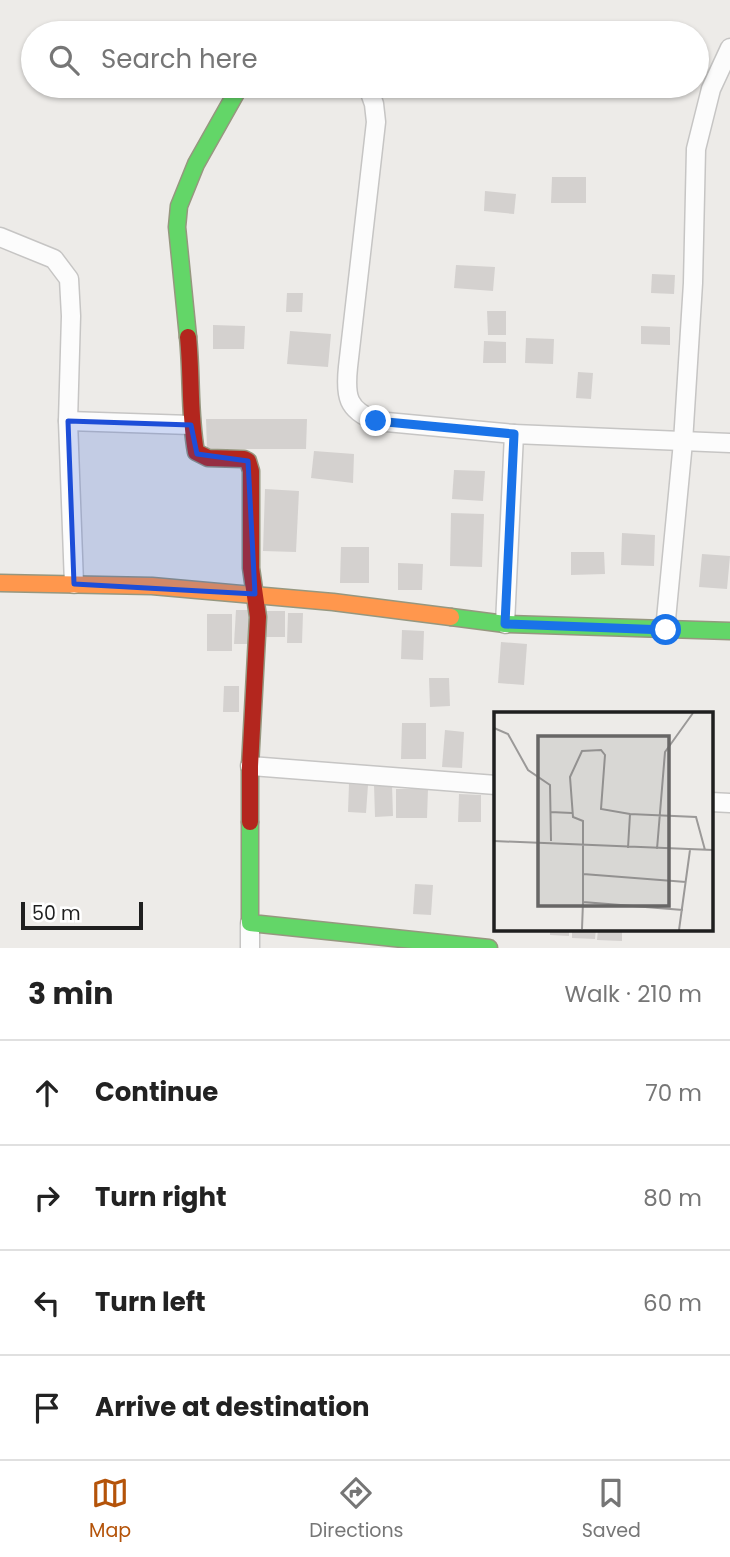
<!DOCTYPE html>
<meta charset="utf-8">
<style>
body{margin:0;font-family:Poppins,sans-serif;background:#f2f2f2;color:#222}
.scale{position:absolute;left:21px;bottom:18px;width:122px;box-sizing:border-box;padding-left:7px;border:4px solid #1f1f1f;border-top:0;font-size:19px;line-height:24px;white-space:nowrap;color:#1f1f1f;-webkit-text-stroke:5px #fff;paint-order:stroke}
.stop{position:absolute;width:21px;height:21px;margin:-16px;border:5px solid #1a73e8;border-radius:50%;background:#fff}
.stop.end{background:#1a73e8;border-color:#fff;box-shadow:0 2px 7px #0008}
.list{margin:0;padding:0;list-style:none}
h2{display:flex;justify-content:space-between;align-items:center;height:91px;margin:0;padding:0 28px;font-size:30px}
h2 small{font-size:23px;font-weight:400;color:#767676}
.list li{display:grid;grid-template-columns:46px 1fr auto;gap:21px;align-items:center;box-sizing:border-box;height:105px;padding:0 28px;border-top:2px solid #e0e0e0}
.list b{display:block;font-size:26px;white-space:nowrap}
.list em{font-size:23px;font-style:normal;color:#767676}
.icon{flex:none;width:38px;height:38px;fill:none;stroke:currentColor;stroke-width:2;stroke-linecap:round;stroke-linejoin:round}
.map{position:relative;flex:none;width:730px;height:948px;overflow:hidden}
.search{position:absolute;background:#fff;box-shadow:0 2px 5px #0004;left:21px;right:21px;top:21px;height:77px;display:flex;align-items:center;gap:18px;box-sizing:border-box;padding:0 24px;border-radius:38px;color:#767676;font-size:26px}
.sheet{height:511px;background:#fff}
nav{display:flex;justify-content:space-around;align-items:center;box-sizing:border-box;height:98px;border-top:2px solid #e0e0e0;background:#fff;font-size:19px;color:#767676}
nav a{display:grid;justify-items:center;gap:4px}
nav .on{color:#b45309}
.map>svg:first-child{display:block}
.building{fill:#d4d1cf}
.lines{fill:none;stroke-linecap:round;stroke-linejoin:round}
.street-casing{stroke:#c6c5c4;stroke-width:21}
.fast-casing{stroke:#96977f;stroke-width:19}
.slow-casing{stroke:#96977f;stroke-width:19}
.jam-casing{stroke:#96977f;stroke-width:19}
.street{stroke:#fcfcfc;stroke-width:18}
.fast{stroke:#63d668;stroke-width:16}
.slow{stroke:#ff974d;stroke-width:16}
.jam{stroke:#b3261e;stroke-width:16}
.route{stroke:#1a73e8;stroke-width:9}
.marked{fill:#1d4ed8;fill-opacity:0.2;stroke:#1d4ed8;stroke-width:5;stroke-linejoin:round}
.inset-road{fill:none;stroke:#9b9998;stroke-width:2}
.view{fill:#676665;fill-opacity:0.15;stroke:#676665;stroke-width:3.5}
.inset-edge{fill:none;stroke:#1f1f1f;stroke-width:3.5}
</style>
<div class="map">
<svg width="730" height="948" viewBox="0 0 730 948">
<rect width="100%" height="100%" fill="#edebe8"/>
<!-- building -->
<g class="building">
<path d="M 552,177 L 586,177 L 586,203 L 551,203 Z"/>
<path d="M 485,191 L 516,194 L 514,214 L 484,211 Z"/>
<path d="M 456,265 L 495,267 L 493,291 L 454,288 Z"/>
<path d="M 652,274 L 675,275 L 674,294 L 651,293 Z"/>
<path d="M 287,293 L 303,293 L 302,312 L 286,312 Z"/>
<path d="M 487,311 L 506,311 L 506,335 L 488,335 Z"/>
<path d="M 213,325 L 245,326 L 244,349 L 213,349 Z"/>
<path d="M 641,326 L 670,327 L 670,345 L 641,344 Z"/>
<path d="M 290,331 L 331,334 L 328,367 L 287,364 Z"/>
<path d="M 526,338 L 554,339 L 553,364 L 525,363 Z"/>
<path d="M 484,341 L 506,342 L 506,363 L 483,363 Z"/>
<path d="M 578,372 L 593,373 L 591,399 L 576,398 Z"/>
<path d="M 206,419 L 307,419 L 306,449 L 207,449 Z"/>
<path d="M 314,451 L 354,454 L 353,483 L 311,478 Z"/>
<path d="M 454,470 L 485,471 L 483,501 L 452,499 Z"/>
<path d="M 265,489 L 299,491 L 296,552 L 263,551 Z"/>
<path d="M 451,513 L 484,514 L 482,567 L 450,566 Z"/>
<path d="M 622,533 L 655,535 L 654,566 L 621,565 Z"/>
<path d="M 341,547 L 369,547 L 369,583 L 340,583 Z"/>
<path d="M 571,552 L 604,552 L 605,574 L 571,575 Z"/>
<path d="M 702,554 L 730,556 L 727,589 L 699,587 Z"/>
<path d="M 398,563 L 423,564 L 422,590 L 398,590 Z"/>
<path d="M 236,610 L 251,610 L 250,644 L 234,644 Z"/>
<path d="M 265,611 L 285,611 L 285,637 L 266,637 Z"/>
<path d="M 288,613 L 303,613 L 302,643 L 287,643 Z"/>
<rect x="207" y="614" width="25" height="37"/>
<path d="M 402,630 L 424,631 L 423,660 L 401,659 Z"/>
<path d="M 501,642 L 527,644 L 524,685 L 498,683 Z"/>
<path d="M 429,678 L 449,678 L 450,706 L 430,707 Z"/>
<path d="M 224,686 L 239,686 L 239,712 L 223,712 Z"/>
<path d="M 402,723 L 426,723 L 426,759 L 401,759 Z"/>
<path d="M 445,730 L 464,732 L 462,768 L 442,767 Z"/>
<path d="M 349,784 L 368,785 L 366,813 L 348,812 Z"/>
<path d="M 374,785 L 392,785 L 393,816 L 375,817 Z"/>
<path d="M 396,789 L 428,789 L 427,818 L 396,818 Z"/>
<path d="M 459,794 L 481,795 L 481,822 L 458,822 Z"/>
<path d="M 415,884 L 433,885 L 431,915 L 413,914 Z"/>
<path d="M 550,929 L 569,929 L 569,936 L 550,935 Z"/>
<path d="M 572,929 L 596,929 L 595,939 L 572,938 Z"/>
<path d="M 598,929 L 622,929 L 622,941 L 597,940 Z"/>
</g>
<g class="lines">
<!-- street casing -->
<g class="street-casing">
<g id="street">
<path d="M 365,86 L 368,87 L 374,104 L 376,122 L 348,367 C 345,396 347,410 376,421 L 514,434"/>
<path d="M 0,237 L 54,259 L 69,279 L 71,316 L 68,421 L 74,584"/>
<path d="M 68,421 L 191,425"/>
<path d="M 505,624 L 514,434 L 730,443"/>
<path d="M 665,630 L 683,442 L 693,283 L 696,149 L 711,89 L 730,48"/>
<path d="M 250,766 L 496,785"/>
<path d="M 711,802 L 730,803"/>
<path d="M 250,948 L 250,923"/>
</g>
</g>
<!-- fast casing -->
<g class="fast-casing">
<g id="fast">
<path d="M 188,337 L 177,227 L 179,206 L 196,164 L 240,86"/>
<path d="M 451,617 L 505,624 L 730,631"/>
<path d="M 250,822 L 250,923 L 489,948"/>
</g>
</g>
<!-- slow casing -->
<g class="slow-casing">
<path id="slow" d="M 0,583 L 152,586 L 333,602 L 451,617"/>
</g>
<!-- jam casing -->
<g class="jam-casing">
<path id="jam" d="M 188,337 C 192,376 189,414 196,452 L 208,458 L 244,459 L 248,461 L 251,471 L 251,568 L 258,617 L 250,766 L 250,822"/>
</g>
<!-- street -->
<use href="#street" class="street"/>
<!-- fast -->
<use href="#fast" class="fast"/>
<!-- slow -->
<use href="#slow" class="slow"/>
<!-- jam -->
<use href="#jam" class="jam"/>
</g>
<g class="lines">
<!-- route -->
<path class="route" d="M 376,421 L 514,434 L 505,624 L 666,630"/>
</g>
<!-- marked area -->
<path class="marked" d="M 68,421 L 191,425 L 197,454 L 248,461 L 255,594 L 74,584 Z"/>
<!-- overview -->
<g transform="translate(494 712)">
<rect width="219" height="219" fill="#edebe8"/>
<path class="inset-road" d="M 0,16 L 14,22 L 34,58 L 56,73 L 57,129M 56,100 L 78,101M 136,102 L 107,97 L 111,43 L 107,38 L 88,39 L 76,65 L 79,105 L 89,109 L 89,190 L 189,198M 0,129 L 219,138M 134,136 L 136,102 L 202,105 L 211,138M 163,137 L 171,40 L 199,1M 89,162 L 192,170M 88,217 L 89,190M 185,218 L 196,138"/>
<path class="view" d="M 44,24 L 175,24 L 175,194 L 44,194 Z"/>
<rect width="219" height="219" class="inset-edge"/>
</g>
</svg>
<div class="scale">50 m</div>
<div class="stop" style="left:666px;top:630px"></div>
<div class="stop end" style="left:376px;top:421px"></div>
<div class="search"><svg class="icon" aria-label="search" viewBox="0 0 24 24"><circle cx="10" cy="10" r="6"/><path d="M15 15l6 6"/></svg>Search here</div>
</div>
<section class="sheet">
<h2>3 min<small>Walk · 210 m</small></h2>
<ul class="list">
<li><svg class="icon" aria-label="ahead" viewBox="0 0 24 24"><path d="M12 20V5M6 11l6-6 6 6"/></svg><div><b>Continue</b></div><em>70 m</em></li>
<li><svg class="icon" aria-label="right" viewBox="0 0 24 24"><path d="M7 20v-9h11M14 6l5 5-5 5"/></svg><div><b>Turn right</b></div><em>80 m</em></li>
<li><svg class="icon" aria-label="left" viewBox="0 0 24 24"><path d="M17 20v-9H6M10 6l-5 5 5 5"/></svg><div><b>Turn left</b></div><em>60 m</em></li>
<li><svg class="icon" aria-label="arrive" viewBox="0 0 24 24"><path d="M6 21V4h12l-3 4 3 4H6"/></svg><div><b>Arrive at destination</b></div></li>
</ul>
</section>
<nav>
<a class="on"><svg class="icon" aria-label="map" viewBox="0 0 24 24"><path d="M3 6l6-2 6 2 6-2v14l-6 2-6-2-6 2zM9 4v14M15 6v14"/></svg>Map</a>
<a><svg class="icon" aria-label="directions" viewBox="0 0 24 24"><path d="M12 3l9 9-9 9-9-9zM9 14v-3h6M13 9l2 2-2 2"/></svg>Directions</a>
<a><svg class="icon" aria-label="saved" viewBox="0 0 24 24"><path d="M7 4h10v16l-5-4-5 4z"/></svg>Saved</a>
</nav>
